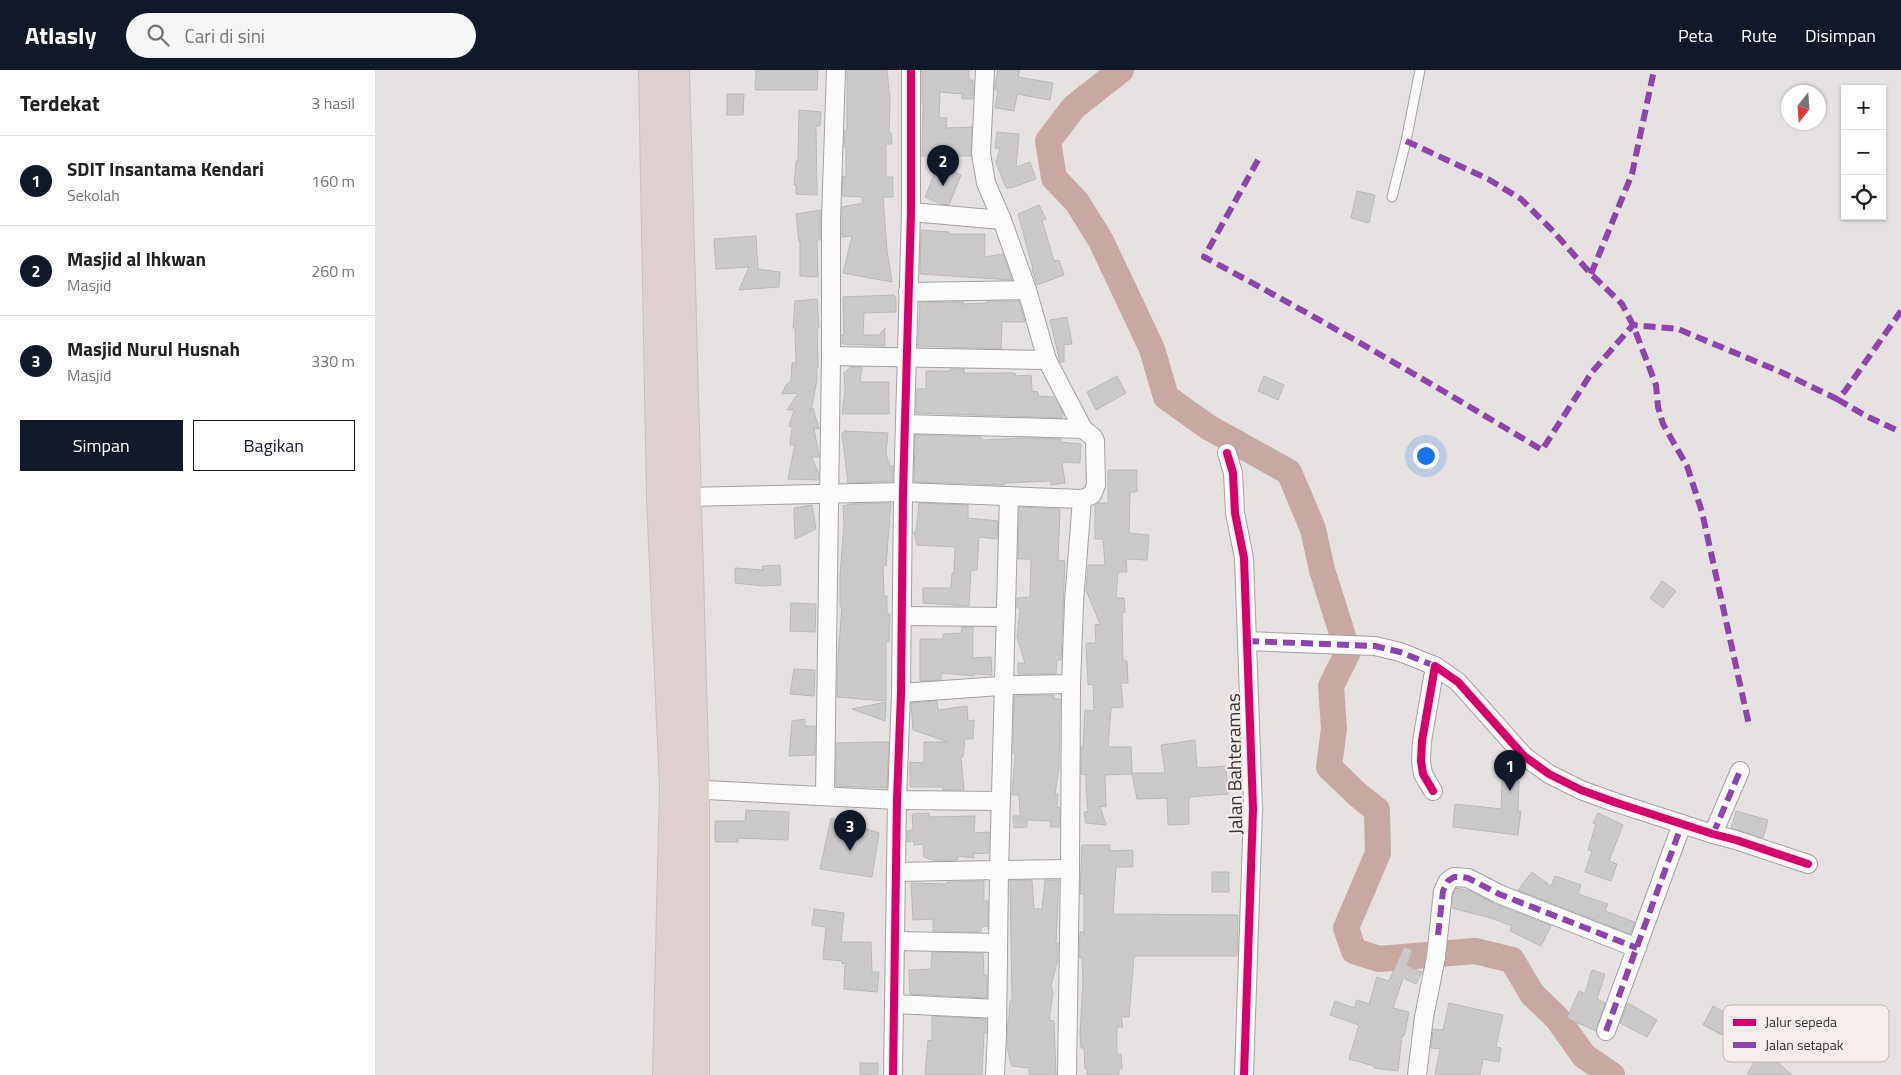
<!DOCTYPE html>
<html lang="id">
<meta charset="utf-8">
<style>
body{margin:0;font-family:"Titillium Web",sans-serif;background:#f6f6f6;color:#202124}
.controls{position:absolute;right:15px;top:15px;display:grid;overflow:hidden;border-radius:0px;box-shadow:0 1px 4px #0004}
.controls button{width:45px;height:45px;display:grid;place-items:center;padding:0;border:0;border-bottom:1px solid #e0e0e0;background:#fff;color:#202124;font:25px sans-serif}
.compass{position:absolute;left:1406px;top:15px;width:45px;height:45px;border-radius:50%;background:#fff;box-shadow:0 1px 4px #0004;rotate:197deg}
.you{position:absolute;left:1050px;top:385px;width:18px;height:18px;margin:-12px;border:4px solid #fff;border-radius:50%;background:#1a73e8;box-shadow:0 0 0 8px #1a73e833}
.badge{display:grid;place-items:center;width:32px;height:32px;border-radius:50%;background:#111827;color:#fff;font-size:16px;font-weight:700}
.pin{position:absolute;translate:-50% -41px;filter:drop-shadow(0 1px 2px #0008)}
.pin::after{content:'';position:absolute;top:26px;width:18px;height:15px;background:inherit;clip-path:polygon(0 0,100% 0,50% 100%)}
.list{margin:0;padding:0;list-style:none}
h2{display:flex;justify-content:space-between;align-items:center;height:65px;margin:0;padding:0 20px;font-size:21px}
h2 small{font-size:16px;font-weight:400;color:#757577}
.list li{display:grid;grid-template-columns:32px 1fr auto;gap:15px;align-items:center;box-sizing:border-box;height:90px;padding:0 20px;border-top:1px solid #e0e0e0}
.list b{display:block;font-size:19px;white-space:nowrap}
.list p{margin:0;font-size:16px;white-space:nowrap;color:#757577}
.list em{font-size:16px;font-style:normal;color:#757577}
.actions{display:flex;gap:10px;padding:15px 20px}
.actions a{flex:1;padding:11px 0;border:1px solid #111827;border-radius:0px;text-align:center;font-size:18px;color:#111827}
.actions .main{background:#111827;color:#fff}
.icon{flex:none;width:28px;height:28px;fill:none;stroke:currentColor;stroke-width:2;stroke-linecap:round;stroke-linejoin:round}
.map{position:relative;flex:none;width:1526px;height:1005px;overflow:hidden}
header{display:flex;align-items:center;gap:30px;box-sizing:border-box;height:70px;padding:0 25px;background:#111827;color:#fff}
header strong{font-size:24px}
nav{display:flex;gap:28px;margin-inline-start:auto;font-size:18px}
.search{width:350px;height:45px;background:#f6f6f6;display:flex;align-items:center;gap:12px;box-sizing:border-box;padding:0 18px;border-radius:28px;color:#757577;font-size:19px}
main{display:flex}
aside{flex:1;background:#fff}
.map>svg:first-child{display:block}
.lines{fill:none;stroke-linecap:round;stroke-linejoin:round}
.river{stroke:#c8a8a3;stroke-width:26}
.building{fill:#cbc9c9;stroke:#bab9b9}
.lane-casing{stroke:#a6a2a2;stroke-width:11}
.street-casing{stroke:#a6a2a2;stroke-width:20}
.highway-casing{stroke:#c3c1c0;stroke-width:30}
.lane{stroke:#fbfbfb;stroke-width:9}
.street{stroke:#fbfbfb;stroke-width:18}
.highway{stroke:#ded0ce;stroke-width:28}
.quiet{stroke:#8e44ad;stroke-width:6;stroke-dasharray:12 6;stroke-linecap:butt}
.cycleway-casing{stroke:#f7eeec;stroke-width:11}
.cycleway{stroke:#d6006c;stroke-width:8}
.labels{text-anchor:middle;stroke-width:4;stroke-linejoin:round;paint-order:stroke}
.street-label{font-size:19px;fill:#373433;stroke:#f7eeec}
.key{fill:#f7eeec;stroke:#bdb6b4;stroke-width:1}
.key-label{font-size:14px;fill:#373433}
</style>
<header>
<strong>Atlasly</strong>
<div class="search"><svg class="icon" aria-label="search" viewBox="0 0 24 24"><circle cx="10" cy="10" r="6"/><path d="M15 15l6 6"/></svg>Cari di sini</div>
<nav><a>Peta</a><a>Rute</a><a>Disimpan</a></nav>
</header>
<main>
<aside>
<h2>Terdekat<small>3 hasil</small></h2>
<ul class="list">
<li><span class="badge">1</span><div><b>SDIT Insantama Kendari</b><p>Sekolah</p></div><em>160 m</em></li>
<li><span class="badge">2</span><div><b>Masjid al Ihkwan</b><p>Masjid</p></div><em>260 m</em></li>
<li><span class="badge">3</span><div><b>Masjid Nurul Husnah</b><p>Masjid</p></div><em>330 m</em></li>
</ul>
<div class="actions"><a class="main">Simpan</a><a>Bagikan</a></div>
</aside>
<div class="map">
<svg width="1526" height="1005" viewBox="0 0 1526 1005">
<rect width="100%" height="100%" fill="#e7e2e2"/>
<g class="lines">
<!-- river -->
<path class="river" d="M 746,0 L 699,37 L 673,71 L 679,108 L 702,132 L 726,171 L 777,279 L 791,327 L 833,357 L 914,402 L 938,459 L 947,500 L 973,582 L 956,616 L 959,658 L 954,697 L 983,725 L 1002,740 L 1003,783 L 971,858 L 979,881 L 1004,889 L 1100,881 L 1137,890 L 1157,924 L 1182,948 L 1209,986 L 1237,1005"/>
</g>
<!-- building -->
<g class="building">
<path d="M 381,0 L 443,0 L 442,20 L 380,20 Z"/>
<path d="M 472,0 L 512,0 L 515,30 L 514,63 L 516,63 L 517,74 L 511,74 L 511,107 L 518,107 L 518,127 L 508,127 L 512,180 L 517,212 L 468,203 L 477,166 L 467,167 L 467,137 L 488,133 L 487,127 L 467,126 L 468,106 L 471,107 L 471,77 L 469,77 L 470,60 L 472,60 Z"/>
<path d="M 547,0 L 594,0 L 594,10 L 598,10 L 598,29 L 587,29 L 587,24 L 565,22 L 564,48 L 572,48 L 571,58 L 597,57 L 596,86 L 547,86 L 548,33 L 547,33 Z"/>
<path d="M 623,0 L 645,0 L 643,7 L 678,13 L 675,30 L 642,24 L 639,41 L 620,38 L 623,20 L 620,20 L 620,14 Z"/>
<path d="M 352,24 L 369,24 L 368,45 L 352,45 Z"/>
<path d="M 424,40 L 446,42 L 445,56 L 441,56 L 442,125 L 421,124 L 421,115 L 419,115 L 421,91 L 423,91 Z"/>
<path d="M 622,62 L 644,64 L 641,97 L 655,92 L 661,109 L 636,118 L 631,118 L 621,92 L 625,79 L 620,78 Z"/>
<path d="M 563,95 L 586,105 L 574,135 L 566,134 L 550,127 Z"/>
<path d="M 982,121 L 1000,125 L 994,153 L 976,148 Z"/>
<path d="M 664,135 L 671,149 L 667,150 L 679,191 L 684,190 L 689,205 L 662,215 L 657,199 L 658,199 L 643,144 Z"/>
<path d="M 446,140 L 445,170 L 442,170 L 443,207 L 425,206 L 425,171 L 424,172 L 421,144 Z"/>
<path d="M 546,160 L 574,162 L 574,164 L 610,164 L 610,187 L 628,184 L 637,210 L 545,204 Z"/>
<path d="M 381,166 L 383,199 L 405,202 L 404,217 L 364,220 L 374,197 L 341,199 L 339,169 Z"/>
<path d="M 519,225 L 521,228 L 521,242 L 489,243 L 488,265 L 504,265 L 510,258 L 510,276 L 467,274 L 467,265 L 469,265 L 468,227 Z"/>
<path d="M 442,229 L 444,258 L 442,258 L 443,298 L 441,297 L 442,309 L 436,341 L 438,338 L 444,359 L 439,358 L 444,387 L 437,387 L 444,405 L 444,410 L 413,409 L 420,375 L 415,375 L 417,357 L 414,356 L 419,340 L 412,340 L 423,323 L 407,324 L 411,315 L 416,311 L 417,293 L 421,293 L 420,258 L 418,258 L 420,231 Z"/>
<path d="M 612,231 L 644,231 L 650,252 L 627,252 L 626,279 L 543,276 L 545,232 L 589,232 L 588,234 L 612,233 Z"/>
<path d="M 692,247 L 697,274 L 689,275 L 689,292 L 685,292 L 675,250 Z"/>
<path d="M 475,297 L 487,297 L 485,312 L 514,312 L 514,344 L 467,344 L 470,321 L 469,303 Z"/>
<path d="M 575,299 L 589,299 L 589,303 L 640,303 L 641,306 L 656,305 L 657,321 L 663,322 L 663,326 L 679,327 L 688,343 L 687,348 L 541,343 L 542,319 L 551,319 L 551,301 L 575,301 Z"/>
<path d="M 742,306 L 751,323 L 721,340 L 712,322 Z"/>
<path d="M 889,306 L 909,315 L 903,330 L 883,321 Z"/>
<path d="M 469,361 L 513,363 L 511,384 L 515,396 L 518,396 L 518,411 L 473,413 L 467,363 L 470,363 Z"/>
<path d="M 540,365 L 606,367 L 606,370 L 650,368 L 686,369 L 686,372 L 706,374 L 705,393 L 687,392 L 690,413 L 676,415 L 676,411 L 629,413 L 629,415 L 539,412 Z"/>
<path d="M 733,400 L 762,400 L 762,422 L 755,422 L 754,463 L 774,465 L 772,490 L 751,489 L 752,502 L 743,502 L 741,528 L 749,528 L 750,542 L 747,543 L 748,591 L 752,591 L 753,613 L 746,613 L 748,637 L 736,638 L 733,677 L 756,677 L 757,703 L 790,703 L 786,675 L 820,670 L 822,698 L 851,696 L 853,724 L 814,727 L 814,754 L 793,755 L 792,728 L 762,729 L 757,704 L 730,705 L 731,737 L 725,736 L 731,755 L 711,753 L 709,742 L 713,742 L 711,720 L 711,705 L 706,704 L 706,677 L 708,677 L 710,640 L 719,641 L 718,614 L 713,615 L 711,573 L 721,573 L 720,555 L 725,554 L 711,520 L 713,495 L 730,495 L 728,469 L 720,469 L 720,435 L 723,433 L 733,433 Z"/>
<path d="M 516,433 L 511,496 L 508,496 L 509,526 L 512,526 L 512,544 L 515,544 L 514,572 L 511,572 L 511,631 L 462,627 L 463,587 L 467,537 L 465,537 L 465,506 L 469,454 L 468,436 L 476,434 Z"/>
<path d="M 544,433 L 593,435 L 593,448 L 623,451 L 622,469 L 604,467 L 602,500 L 596,500 L 594,536 L 548,533 L 548,518 L 576,518 L 577,503 L 579,503 L 580,477 L 542,475 L 539,462 L 541,462 Z"/>
<path d="M 437,435 L 441,459 L 420,469 L 419,438 Z"/>
<path d="M 644,437 L 685,439 L 683,490 L 690,491 L 686,590 L 682,590 L 681,604 L 643,604 L 643,593 L 650,593 L 642,567 L 645,538 L 642,538 L 642,528 L 655,527 L 656,489 L 643,489 Z"/>
<path d="M 405,495 L 406,515 L 389,516 L 360,513 L 360,498 L 388,500 L 387,496 Z"/>
<path d="M 1287,511 L 1301,521 L 1288,538 L 1275,528 Z"/>
<path d="M 416,533 L 441,534 L 440,562 L 415,561 Z"/>
<path d="M 587,557 L 598,557 L 598,588 L 616,587 L 617,605 L 599,604 L 599,606 L 566,603 L 566,610 L 545,611 L 545,569 L 568,569 L 568,564 L 586,563 Z"/>
<path d="M 419,599 L 440,600 L 439,626 L 415,624 Z"/>
<path d="M 679,625 L 679,629 L 685,629 L 685,632 L 684,697 L 680,724 L 683,724 L 682,738 L 685,737 L 685,757 L 675,757 L 676,751 L 652,750 L 652,757 L 639,758 L 638,746 L 645,746 L 644,725 L 637,725 L 640,684 L 638,683 L 639,626 Z"/>
<path d="M 562,631 L 563,640 L 592,636 L 593,651 L 599,650 L 598,669 L 590,669 L 588,687 L 586,687 L 589,720 L 568,720 L 568,717 L 535,717 L 535,692 L 549,693 L 549,672 L 573,672 L 538,660 L 536,633 Z"/>
<path d="M 511,632 L 510,651 L 477,639 Z"/>
<path d="M 430,649 L 430,656 L 440,656 L 440,685 L 414,686 L 417,651 Z"/>
<path d="M 497,672 L 514,672 L 512,718 L 461,716 L 461,673 Z"/>
<path d="M 1127,710 L 1144,711 L 1143,741 L 1146,741 L 1143,765 L 1078,757 L 1080,734 L 1126,739 Z"/>
<path d="M 371,740 L 414,742 L 413,770 L 363,768 L 363,772 L 340,772 L 340,751 L 370,751 Z"/>
<path d="M 1361,741 L 1393,750 L 1388,768 L 1356,758 Z"/>
<path d="M 554,743 L 555,747 L 600,746 L 599,763 L 614,762 L 614,783 L 598,784 L 599,788 L 583,786 L 583,790 L 561,791 L 549,787 L 548,774 L 539,775 L 539,771 L 532,772 L 532,761 L 538,760 L 537,744 Z"/>
<path d="M 1223,743 L 1248,755 L 1234,791 L 1242,794 L 1236,811 L 1210,802 L 1217,781 L 1213,780 L 1221,754 L 1218,753 Z"/>
<path d="M 456,748 L 504,763 L 497,807 L 445,799 Z"/>
<path d="M 707,775 L 735,775 L 735,781 L 758,780 L 758,797 L 741,797 L 738,844 L 863,845 L 862,886 L 759,886 L 754,947 L 746,947 L 748,957 L 742,957 L 742,985 L 746,984 L 747,999 L 744,999 L 744,1005 L 712,1005 L 712,999 L 710,999 L 709,978 L 706,978 L 705,964 L 708,911 L 707,888 L 704,888 L 705,862 L 709,862 L 709,824 L 705,824 Z"/>
<rect x="837" y="802" width="17" height="20"/>
<path d="M 1157,802 L 1176,816 L 1180,806 L 1206,815 L 1203,824 L 1233,834 L 1230,841 L 1260,852 L 1255,864 L 1143,820 Z"/>
<path d="M 635,810 L 657,810 L 659,839 L 667,839 L 670,810 L 684,810 L 681,873 L 683,873 L 683,889 L 676,916 L 678,923 L 674,950 L 679,951 L 681,1005 L 654,1005 L 654,998 L 637,996 L 632,978 L 633,948 L 634,948 L 635,931 L 637,931 Z"/>
<path d="M 609,811 L 609,831 L 613,831 L 613,856 L 606,857 L 606,862 L 558,861 L 558,849 L 538,850 L 536,813 L 572,814 L 572,812 Z"/>
<path d="M 1081,818 L 1095,821 L 1120,834 L 1176,856 L 1166,876 L 1135,861 L 1137,856 L 1116,848 L 1077,838 L 1078,824 Z"/>
<path d="M 439,839 L 469,843 L 466,872 L 496,872 L 497,902 L 504,902 L 502,922 L 469,919 L 470,893 L 467,894 L 467,891 L 448,889 L 451,857 L 437,855 Z"/>
<path d="M 1029,877 L 1037,880 L 1032,896 L 1047,902 L 1041,914 L 1028,908 L 1018,938 L 1034,942 L 1029,966 L 1027,966 L 1023,1001 L 999,998 L 999,996 L 974,989 L 984,955 L 955,945 L 960,931 L 979,938 L 982,930 L 994,934 L 1002,907 L 1014,911 Z"/>
<path d="M 557,882 L 608,883 L 609,905 L 612,905 L 612,928 L 535,924 L 534,900 L 556,899 Z"/>
<path d="M 1217,900 L 1230,904 L 1222,929 L 1230,933 L 1221,961 L 1192,948 L 1204,921 L 1210,924 Z"/>
<path d="M 1074,933 L 1128,945 L 1121,977 L 1126,978 L 1124,992 L 1108,989 L 1105,1005 L 1060,1005 L 1065,979 L 1056,978 L 1058,959 L 1068,960 Z"/>
<path d="M 1253,933 L 1282,950 L 1272,967 L 1245,953 Z"/>
<path d="M 1338,936 L 1357,946 L 1347,965 L 1328,955 Z"/>
<path d="M 557,946 L 611,949 L 611,963 L 609,963 L 607,1005 L 550,1005 L 553,970 L 557,971 Z"/>
<path d="M 1386,978 L 1417,1005 L 1372,1005 Z"/>
<rect x="485" y="993" width="18" height="12"/>
</g>
<g class="lines">
<!-- lane casing -->
<g class="lane-casing">
<path id="lane" d="M 1017,127 L 1031,71 L 1045,0"/>
</g>
<!-- street casing -->
<g class="street-casing">
<g id="street">
<path d="M 461,0 L 456,149 L 456,286 L 672,290"/>
<path d="M 610,0 L 606,83 L 611,113 L 627,150 L 652,220 L 672,290 L 708,359"/>
<path d="M 536,142 L 627,150"/>
<path d="M 533,222 L 652,220"/>
<path d="M 852,383 L 858,403 L 860,443 L 869,488 L 878,739 L 869,1005"/>
<path d="M 634,426 L 624,800 L 695,799"/>
<path d="M 311,427 L 528,422 L 707,429"/>
<path d="M 527,546 L 630,547"/>
<path d="M 872,571 L 1000,576 L 1025,582 L 1060,596"/>
<path d="M 526,623 L 639,615 L 696,614 L 699,532 L 707,429 L 717,425 L 721,415 L 720,371 L 718,367 L 708,359 L 530,354"/>
<path d="M 312,719 L 522,730 L 626,731"/>
<path d="M 1058,721 L 1048,704 L 1046,691 L 1047,671 L 1060,596 L 1083,612 L 1149,686 L 1174,704 L 1206,720 L 1242,733 L 1338,764 L 1361,770 L 1433,794"/>
<path d="M 450,726 L 456,286"/>
<path d="M 1338,764 L 1365,701"/>
<path d="M 521,802 L 624,800 L 622,964 L 620,1005"/>
<path d="M 520,871 L 623,873"/>
<path d="M 519,934 L 622,939"/>
<path d="M 1231,961 L 1307,754"/>
<path d="M 518,1005 L 522,730 L 526,623 L 528,422 L 536,142 L 536,0"/>
<path d="M 692,1005 L 695,799 L 696,614"/>
<path d="M 1042,1005 L 1049,947 L 1061,887 L 1068,821 L 1073,811 L 1079,807 L 1093,808 L 1124,824 L 1262,878"/>
</g>
</g>
<!-- highway casing -->
<g class="highway-casing">
<g id="highway">
<path d="M 278,0 L 286,428 L 299,717 L 292,1005"/>
<path d="M 300,0 L 320,719 L 320,1005"/>
</g>
</g>
<!-- lane -->
<use href="#lane" class="lane"/>
<!-- street -->
<use href="#street" class="street"/>
<!-- highway -->
<use href="#highway" class="highway"/>
<!-- quiet -->
<g class="quiet">
<path d="M 1031,71 L 1113,109 L 1146,129 L 1177,160 L 1216,204 L 1247,234 L 1258,255 L 1281,315 L 1283,337 L 1288,354 L 1312,396 L 1327,442 L 1374,655"/>
<path d="M 883,90 L 829,187 C 944,248 1056,313 1167,380 L 1217,302 L 1258,255 L 1303,259 L 1406,302 L 1462,329 L 1470,321 L 1526,241"/>
<path d="M 1216,204 L 1257,104 L 1279,0"/>
<path d="M 1462,329 L 1491,346 L 1526,362"/>
<path d="M 872,571 L 1000,576 L 1025,582 L 1060,596"/>
<path d="M 1338,764 L 1365,701"/>
<path d="M 1063,865 L 1068,821 L 1073,811 L 1079,807 L 1086,807 L 1093,808 L 1124,824 L 1262,878"/>
<path d="M 1231,961 L 1307,754"/>
</g>
<!-- cycleway casing -->
<g class="cycleway-casing">
<g id="cycleway">
<path d="M 852,383 L 858,403 L 860,443 L 869,488 L 878,739 L 869,1005"/>
<path d="M 1058,721 L 1048,704 L 1046,691 L 1047,671 L 1060,596 L 1083,612 L 1149,686 L 1174,704 L 1206,720 L 1242,733 L 1338,764 L 1361,770 L 1433,794"/>
<path d="M 518,1005 L 522,730 L 526,623 L 528,422 L 536,142 L 536,0"/>
</g>
</g>
<!-- cycleway -->
<use href="#cycleway" class="cycleway"/>
</g>
<g class="labels">
<!-- street labels -->
<g class="street-label">
<text transform="translate(859 694) rotate(-91)" y="7">Jalan Bahteramas</text>
</g>
</g>
<!-- legend -->
<rect x="1348" y="935" width="166" height="57" rx="8" class="key"/>
<rect x="1358" y="949" width="23" height="7" fill="#d6006c"/>
<rect x="1358" y="972" width="23" height="6" fill="#8e44ad"/>
<g class="key-label">
<text x="1390" y="957">Jalur sepeda</text>
<text x="1390" y="980">Jalan setapak</text>
</g>
</svg>
<div class="controls">
<button>+</button>
<button>−</button>
<button><svg class="icon" aria-label="locate" viewBox="0 0 24 24"><circle cx="12" cy="12" r="6"/><path d="M12 2v4M12 18v4M2 12h4M18 12h4"/></svg></button>
</div>
<svg class="compass" viewBox="-18 -18 36 36"><path d="M0-13l5 13h-10z" fill="#e53935"/><path d="M0 13l5-13h-10z" fill="#757577"/></svg>
<div class="you"></div>
<div class="pin badge" style="left:1135px;top:721px">1</div>
<div class="pin badge" style="left:568px;top:116px">2</div>
<div class="pin badge" style="left:475px;top:781px">3</div>
</div>
</main>
